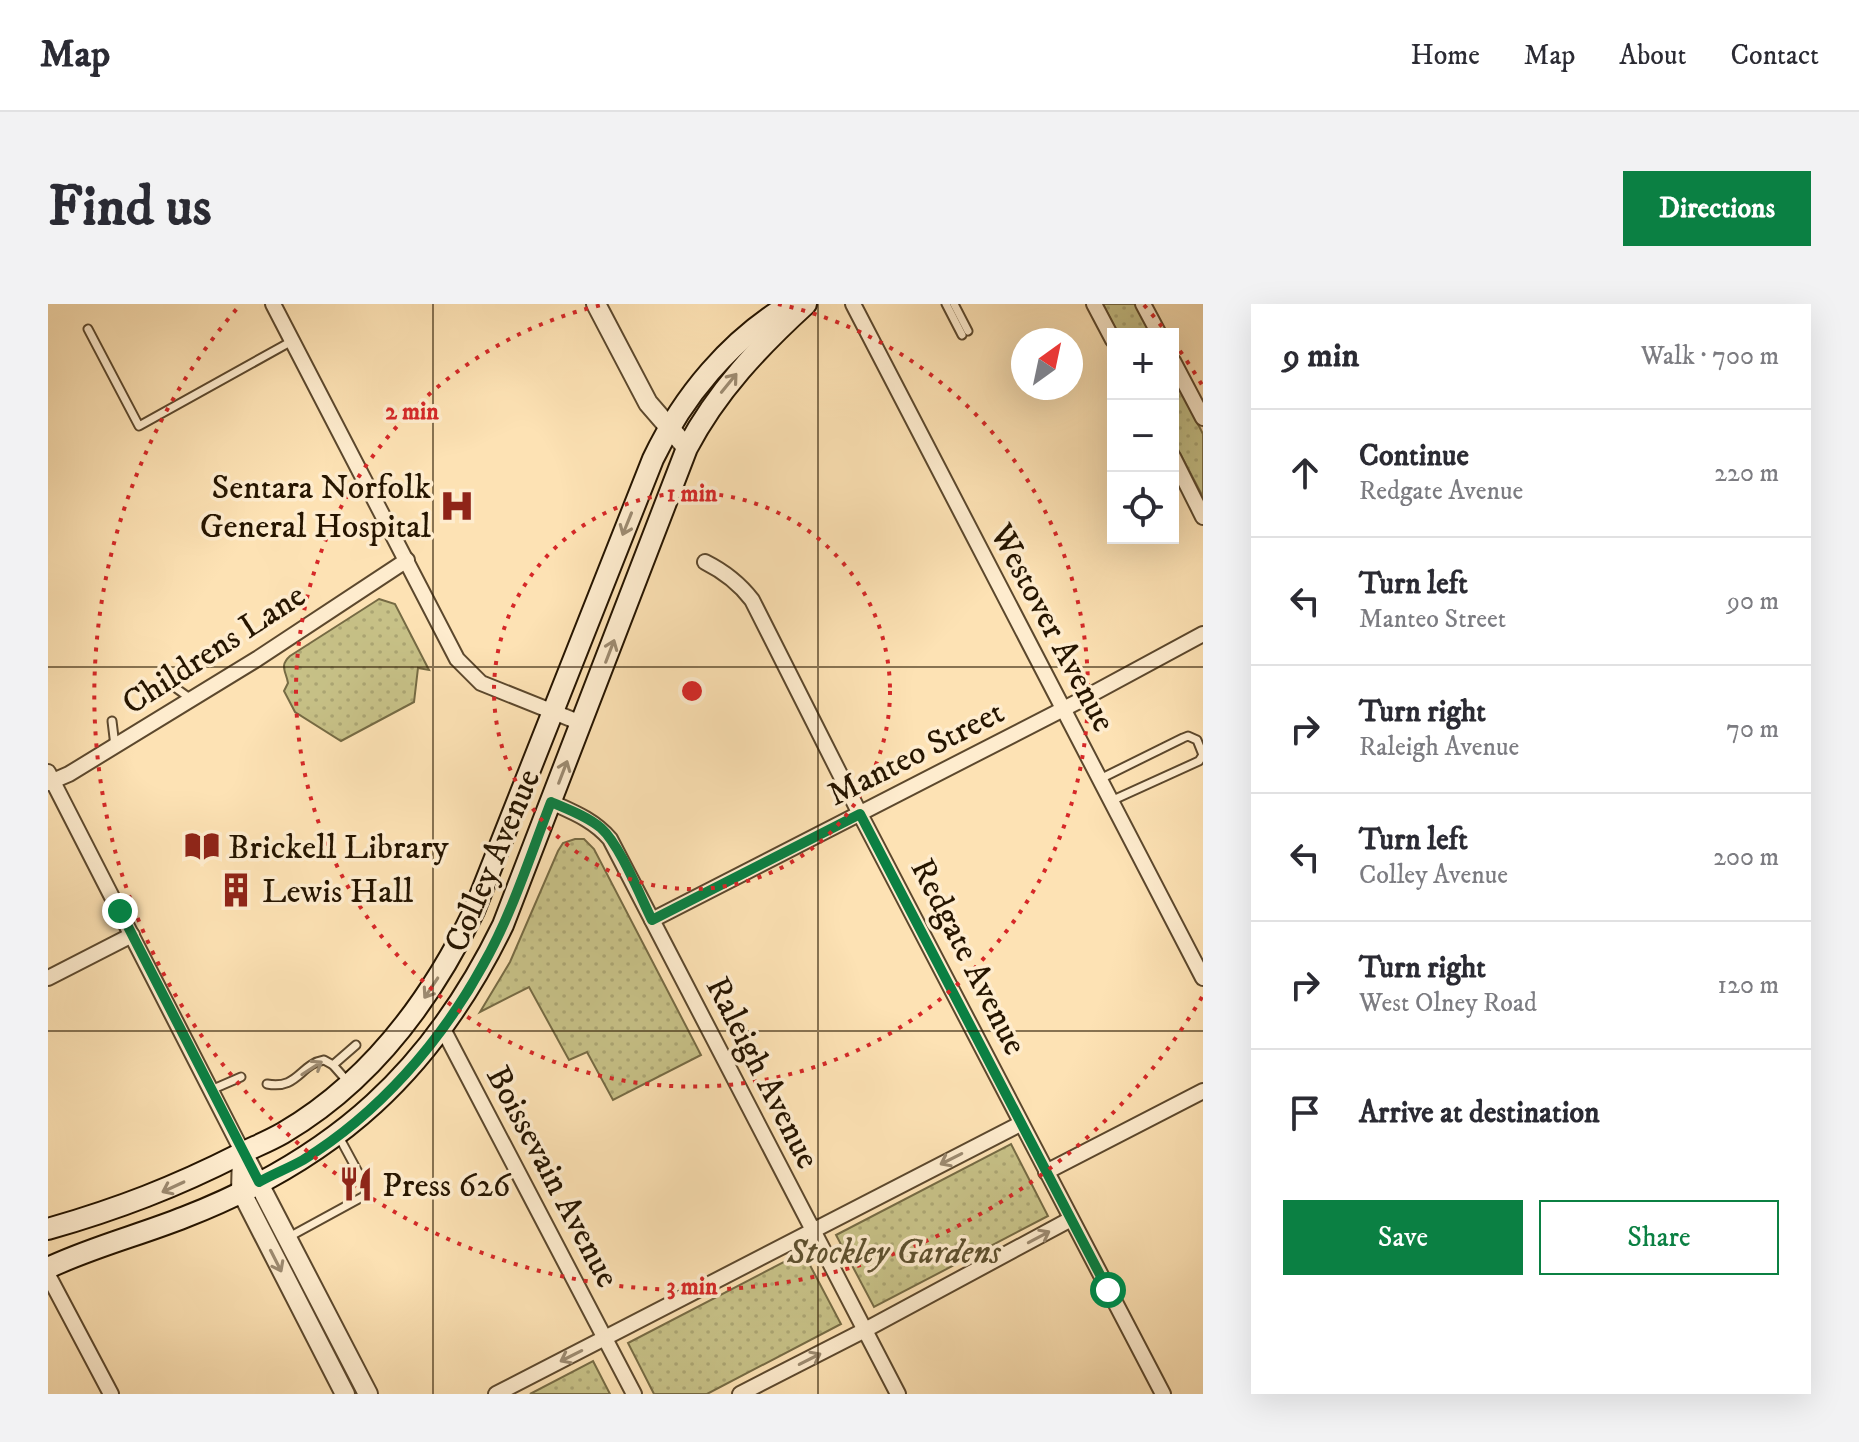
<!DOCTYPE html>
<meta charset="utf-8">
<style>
body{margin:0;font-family:"IM FELL DW Pica",serif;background:#f2f2f3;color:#2b2b33}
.controls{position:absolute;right:24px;top:24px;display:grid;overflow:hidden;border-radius:0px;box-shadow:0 8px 32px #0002}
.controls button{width:72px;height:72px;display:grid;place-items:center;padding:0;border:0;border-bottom:2px solid #e1e1e2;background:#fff;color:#2b2b33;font:40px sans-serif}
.compass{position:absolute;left:963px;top:24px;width:72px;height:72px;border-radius:50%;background:#fff;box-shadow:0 8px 32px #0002;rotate:33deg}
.stop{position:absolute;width:24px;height:24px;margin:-18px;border:6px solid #0b8043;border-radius:50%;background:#fff}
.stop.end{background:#0b8043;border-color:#fff;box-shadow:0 2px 8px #0008}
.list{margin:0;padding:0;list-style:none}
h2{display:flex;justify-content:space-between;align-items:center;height:104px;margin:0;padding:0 32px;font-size:34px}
h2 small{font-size:26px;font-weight:400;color:#7c7c81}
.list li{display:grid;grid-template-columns:52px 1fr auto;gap:24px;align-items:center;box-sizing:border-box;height:128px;padding:0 32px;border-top:2px solid #e1e1e2}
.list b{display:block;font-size:30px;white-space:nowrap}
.list p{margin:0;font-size:26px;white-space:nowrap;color:#7c7c81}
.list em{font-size:26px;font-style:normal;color:#7c7c81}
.actions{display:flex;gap:16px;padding:24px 32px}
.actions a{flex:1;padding:18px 0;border:2px solid #0b8043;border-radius:0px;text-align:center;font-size:28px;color:#0b8043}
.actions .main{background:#0b8043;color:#fff}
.icon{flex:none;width:44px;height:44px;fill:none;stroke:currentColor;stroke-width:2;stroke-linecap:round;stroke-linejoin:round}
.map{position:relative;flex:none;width:1155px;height:1090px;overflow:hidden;border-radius:0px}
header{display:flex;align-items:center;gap:48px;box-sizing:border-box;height:112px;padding:0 40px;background:#fff;border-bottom:2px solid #e1e1e2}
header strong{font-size:38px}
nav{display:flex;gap:44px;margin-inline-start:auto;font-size:28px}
.intro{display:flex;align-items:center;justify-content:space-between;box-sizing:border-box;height:192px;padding:0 48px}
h1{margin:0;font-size:56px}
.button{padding:20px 36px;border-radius:0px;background:#0b8043;color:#fff;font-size:28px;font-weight:700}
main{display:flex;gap:48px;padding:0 48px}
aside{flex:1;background:#fff;border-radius:0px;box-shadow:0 8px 32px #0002}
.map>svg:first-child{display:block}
.grass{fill:url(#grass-dots);stroke:#766b44;stroke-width:2}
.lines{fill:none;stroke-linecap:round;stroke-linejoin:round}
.service-casing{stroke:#5c482d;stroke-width:11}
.minor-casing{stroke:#5c482d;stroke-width:18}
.tertiary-casing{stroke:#5c482d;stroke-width:22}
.secondary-casing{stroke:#261500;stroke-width:24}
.service{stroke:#feecce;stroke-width:7}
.minor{stroke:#feecce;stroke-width:14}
.tertiary{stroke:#feecce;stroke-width:18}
.secondary{stroke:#feecce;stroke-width:20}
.oneway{stroke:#9d8b71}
.route{stroke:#0b8043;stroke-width:10}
.grid{fill:none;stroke:#261500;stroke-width:2;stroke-opacity:0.55}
.ring{fill:none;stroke:#d62828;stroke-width:4;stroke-dasharray:4 8}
.labels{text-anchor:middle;stroke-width:7;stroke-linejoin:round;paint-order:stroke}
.poi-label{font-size:34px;fill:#261500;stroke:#feecce;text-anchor:start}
.street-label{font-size:34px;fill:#261500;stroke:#feecce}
.park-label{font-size:34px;font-style:italic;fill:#5e512f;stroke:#feecce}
.centre{fill:#d62828;stroke:#feecce;stroke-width:4}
.ring-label{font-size:24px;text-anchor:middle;font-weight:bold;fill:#d62828;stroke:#feecce;stroke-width:7;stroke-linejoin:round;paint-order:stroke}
</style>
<header>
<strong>Map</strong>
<nav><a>Home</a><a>Map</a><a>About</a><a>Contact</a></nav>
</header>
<div class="intro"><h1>Find us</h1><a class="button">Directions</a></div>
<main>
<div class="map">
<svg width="1155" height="1090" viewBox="0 0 1155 1090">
<defs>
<pattern id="grass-dots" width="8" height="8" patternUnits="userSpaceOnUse" patternTransform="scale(2)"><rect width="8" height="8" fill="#c7c187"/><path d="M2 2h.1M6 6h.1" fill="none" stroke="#aba573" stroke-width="1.8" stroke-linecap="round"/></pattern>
</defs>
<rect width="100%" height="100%" fill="#fde2b4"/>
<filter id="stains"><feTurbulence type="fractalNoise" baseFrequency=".0025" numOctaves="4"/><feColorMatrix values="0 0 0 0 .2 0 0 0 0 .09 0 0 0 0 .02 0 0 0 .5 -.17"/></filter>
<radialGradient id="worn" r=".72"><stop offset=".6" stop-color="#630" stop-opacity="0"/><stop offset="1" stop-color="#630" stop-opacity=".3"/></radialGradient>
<!-- grass -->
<g class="grass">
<path d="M 1055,0 L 1088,0 L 1103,30 L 1070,30 Z"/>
<path d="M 1125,72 L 1155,130 L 1155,193 L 1125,136 Z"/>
<path d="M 331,295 L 347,300 L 381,366 L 370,364 L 366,398 L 293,437 L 247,408 L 236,387 L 240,379 C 238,367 231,362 242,352 Z"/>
<path d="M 527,535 L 536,535 L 546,545 L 653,751 L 565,796 L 539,748 L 521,756 L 481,683 L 432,708 L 462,658 L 510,547 L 515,539 Z"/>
<path d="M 963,840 L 1000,912 L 826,1003 L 788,931 Z"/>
<path d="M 755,948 L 793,1020 L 659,1090 L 606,1090 L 580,1039 Z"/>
<path d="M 545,1057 L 562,1090 L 482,1090 Z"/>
</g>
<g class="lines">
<!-- service casing -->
<g class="service-casing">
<g id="service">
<path d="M 898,0 L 914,31"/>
<path d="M 906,0 L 920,27"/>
<path d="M 40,25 L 91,122 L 244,37"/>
<path d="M 125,382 L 143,395"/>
<path d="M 64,417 L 67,442"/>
<path d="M 1052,475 L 1135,434 L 1140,432 L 1149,436 L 1155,451 L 1151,457 L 1063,497"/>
<path d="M 285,761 L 308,741"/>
<path d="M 219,780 C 250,786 252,760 276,756 L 285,761 L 300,778"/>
<path d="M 163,786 L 193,773"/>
<path d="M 241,933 L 318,891 L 317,881 L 290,831"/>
</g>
</g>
<!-- minor casing -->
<g class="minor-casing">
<g id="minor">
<path d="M 225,0 L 409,355 L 433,379 L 533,419"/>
<path d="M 805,0 L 1155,674"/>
<path d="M 1046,0 L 1065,36"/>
<path d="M 1095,0 L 1111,30"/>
<path d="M 1125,57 L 1155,114"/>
<path d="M 1125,153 L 1155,213"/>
<path d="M 657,258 C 677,268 691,279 704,296 L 812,510 L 1115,1090"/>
<path d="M 0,468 L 195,849"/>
<path d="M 0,479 L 21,470 L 209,355 L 359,256"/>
<path d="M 503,498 C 525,508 546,516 562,535 L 850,1090"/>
<path d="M 604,616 L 1031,397 L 1155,330"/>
<path d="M 0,674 L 84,631"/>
<path d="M 395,725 L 586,1090"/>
<path d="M 998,868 L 1155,787"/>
<path d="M 0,971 L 63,1090"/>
<path d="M 448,1090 L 972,820"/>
<path d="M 692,1090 L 817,1026 L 1023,915"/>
</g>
</g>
<!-- tertiary casing -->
<g class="tertiary-casing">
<g id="tertiary">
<path d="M 548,0 L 600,99 L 639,144"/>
<path d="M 195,849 L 320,1090"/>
<path d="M 194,850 L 193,887 L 297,1090"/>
</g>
</g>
<!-- secondary casing -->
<g class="secondary-casing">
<g id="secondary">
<path d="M 0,925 C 70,905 127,883 192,850 C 206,843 221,837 235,829 C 322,778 383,696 426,607 L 605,155 C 635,92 682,36 742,0"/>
<path d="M 0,964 C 44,943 92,931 137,913 C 288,854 384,767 455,621 L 639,144 C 669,87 711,43 758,0"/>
</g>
</g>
<!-- service -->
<use href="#service" class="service"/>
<!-- minor -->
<use href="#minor" class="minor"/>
<!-- tertiary -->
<use href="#tertiary" class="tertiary"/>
<!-- secondary -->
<use href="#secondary" class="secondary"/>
</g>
<!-- one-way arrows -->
<defs><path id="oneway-shaft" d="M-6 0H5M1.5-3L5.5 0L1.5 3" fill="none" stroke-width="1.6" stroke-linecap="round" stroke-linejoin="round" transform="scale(2)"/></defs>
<g class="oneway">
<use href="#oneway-shaft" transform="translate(681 79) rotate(-51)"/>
<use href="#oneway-shaft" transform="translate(579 220) rotate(112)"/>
<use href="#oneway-shaft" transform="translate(562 347) rotate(-69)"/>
<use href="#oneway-shaft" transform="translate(515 468) rotate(-69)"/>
<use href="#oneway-shaft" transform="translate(383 684) rotate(124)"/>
<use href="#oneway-shaft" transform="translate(264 764) rotate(-33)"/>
<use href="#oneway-shaft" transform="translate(903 855) rotate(153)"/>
<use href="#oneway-shaft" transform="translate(125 883) rotate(155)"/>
<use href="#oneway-shaft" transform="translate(991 933) rotate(-28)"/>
<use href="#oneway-shaft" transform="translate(228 957) rotate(63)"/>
<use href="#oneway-shaft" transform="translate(523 1052) rotate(153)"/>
<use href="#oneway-shaft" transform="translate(762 1055) rotate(-27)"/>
</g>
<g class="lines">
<!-- route -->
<path class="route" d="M 72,607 L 211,878 C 225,870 241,864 255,856 C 330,810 393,738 435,661 C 464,610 482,552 503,498 C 519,505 539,512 553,524 C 572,541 592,592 604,616 L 812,510 L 1060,986"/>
</g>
<!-- grid -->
<path class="grid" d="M 385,0 L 385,1090M 770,0 L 770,1090M 0,363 L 1155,363M 0,727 L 1155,727"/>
<!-- distance rings -->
<g class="ring">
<circle cx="644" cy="387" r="198"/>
<path d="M730 0A396 396 0 1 1 558 0"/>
<path d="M1154 693A595 595 0 1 1 192 1M1096 1A595 595 0 0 1 1119 29M1125 37A595 595 0 0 1 1154 81"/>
</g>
<!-- icons -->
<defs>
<g id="hospital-bare" transform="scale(2.76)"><path d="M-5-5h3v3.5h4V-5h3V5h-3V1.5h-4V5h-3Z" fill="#8f2418" stroke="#feecce" stroke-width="2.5" paint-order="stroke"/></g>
<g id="library-bare" transform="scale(2.76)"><path d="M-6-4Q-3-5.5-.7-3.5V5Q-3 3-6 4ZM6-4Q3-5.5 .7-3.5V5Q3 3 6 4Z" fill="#8f2418" stroke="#feecce" stroke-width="2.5" paint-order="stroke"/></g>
<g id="building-bare" transform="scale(2.76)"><path d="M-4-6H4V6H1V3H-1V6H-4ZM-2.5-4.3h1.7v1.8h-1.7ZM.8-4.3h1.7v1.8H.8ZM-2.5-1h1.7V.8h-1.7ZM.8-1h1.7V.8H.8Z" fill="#8f2418" stroke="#feecce" stroke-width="2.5" paint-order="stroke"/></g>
<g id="restaurant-bare" transform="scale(2.76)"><path d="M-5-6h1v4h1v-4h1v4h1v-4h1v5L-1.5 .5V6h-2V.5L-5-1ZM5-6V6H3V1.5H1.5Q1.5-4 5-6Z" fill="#8f2418" stroke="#feecce" stroke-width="2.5" paint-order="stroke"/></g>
</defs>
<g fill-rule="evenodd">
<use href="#hospital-bare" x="409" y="202"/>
<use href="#library-bare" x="154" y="542"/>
<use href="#building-bare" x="188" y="586"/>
<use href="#restaurant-bare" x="308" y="880"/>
</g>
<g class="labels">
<!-- poi labels -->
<g class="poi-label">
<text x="383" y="194" text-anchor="end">Sentara Norfolk<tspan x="383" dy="39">General Hospital</tspan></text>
<text x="180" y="554">Brickell Library</text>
<text x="214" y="598">Lewis Hall</text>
<text x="334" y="892">Press 626</text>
</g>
<!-- street labels -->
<g class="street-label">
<text transform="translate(1006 323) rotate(62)" y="12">Westover Avenue</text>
<text transform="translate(165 344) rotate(-33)" y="12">Childrens Lane</text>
<text transform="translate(867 448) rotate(-27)" y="12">Manteo Street</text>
<text transform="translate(443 556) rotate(-67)" y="12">Colley Avenue</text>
<text transform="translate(922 652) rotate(63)" y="12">Redgate Avenue</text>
<text transform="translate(716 768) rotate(63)" y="12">Raleigh Avenue</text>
<text transform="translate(506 872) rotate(62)" y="12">Boissevain Avenue</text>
</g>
<!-- park labels -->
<g class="park-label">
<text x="846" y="959">Stockley Gardens</text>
</g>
</g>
<circle cx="644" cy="387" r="12" class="centre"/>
<g class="ring-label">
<text x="364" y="115">2 min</text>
<text x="644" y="197">1 min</text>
<text x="644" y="990">3 min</text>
</g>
<rect width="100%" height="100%" filter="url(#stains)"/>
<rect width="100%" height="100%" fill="url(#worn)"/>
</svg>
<div class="controls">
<button>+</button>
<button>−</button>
<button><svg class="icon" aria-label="locate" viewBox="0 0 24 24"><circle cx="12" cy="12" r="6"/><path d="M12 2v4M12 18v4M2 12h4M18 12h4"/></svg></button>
</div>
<svg class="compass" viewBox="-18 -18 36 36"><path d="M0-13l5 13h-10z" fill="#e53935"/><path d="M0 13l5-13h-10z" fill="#7c7c81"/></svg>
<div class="stop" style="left:1060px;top:986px"></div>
<div class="stop end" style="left:72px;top:607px"></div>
</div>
<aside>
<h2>9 min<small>Walk · 700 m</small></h2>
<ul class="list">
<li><svg class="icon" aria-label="ahead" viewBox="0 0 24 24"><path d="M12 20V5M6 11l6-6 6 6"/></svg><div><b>Continue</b><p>Redgate Avenue</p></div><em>220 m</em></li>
<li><svg class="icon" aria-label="left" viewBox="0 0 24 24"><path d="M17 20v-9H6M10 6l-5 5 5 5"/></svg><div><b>Turn left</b><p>Manteo Street</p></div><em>90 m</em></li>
<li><svg class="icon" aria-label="right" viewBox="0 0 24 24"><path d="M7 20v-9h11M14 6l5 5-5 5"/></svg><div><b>Turn right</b><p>Raleigh Avenue</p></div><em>70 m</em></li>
<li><svg class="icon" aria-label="left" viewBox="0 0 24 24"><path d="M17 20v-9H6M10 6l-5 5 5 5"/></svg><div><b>Turn left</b><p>Colley Avenue</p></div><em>200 m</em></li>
<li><svg class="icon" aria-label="right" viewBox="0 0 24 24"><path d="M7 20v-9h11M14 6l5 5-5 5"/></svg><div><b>Turn right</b><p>West Olney Road</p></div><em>120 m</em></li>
<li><svg class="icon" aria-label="arrive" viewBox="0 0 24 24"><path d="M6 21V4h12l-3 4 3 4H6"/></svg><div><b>Arrive at destination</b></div></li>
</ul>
<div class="actions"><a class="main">Save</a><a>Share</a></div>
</aside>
</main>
